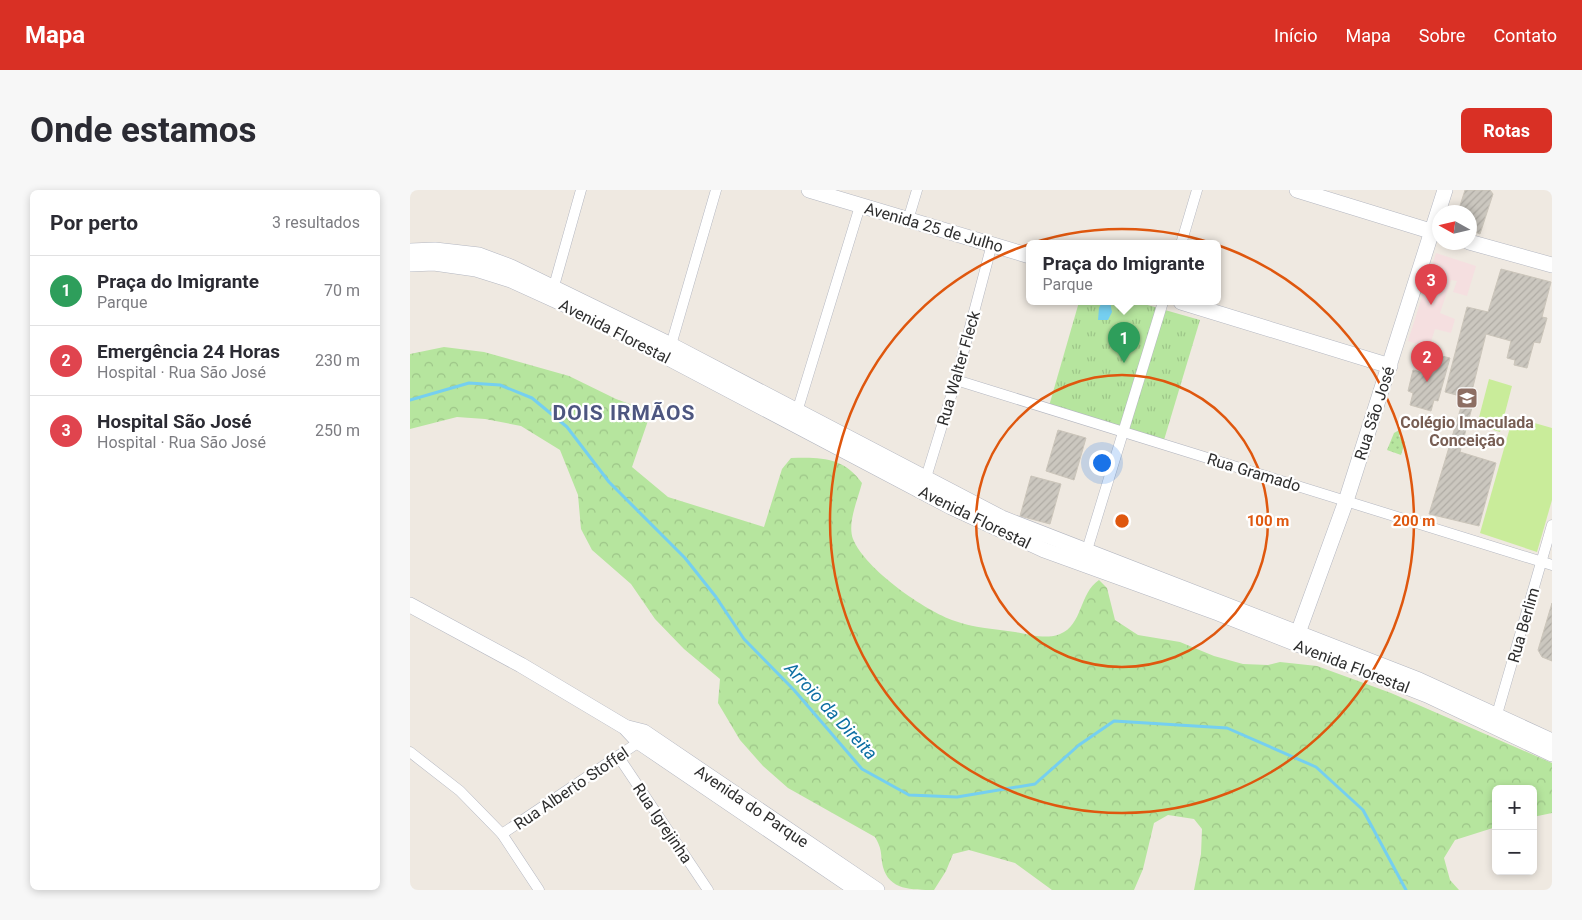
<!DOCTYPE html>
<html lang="pt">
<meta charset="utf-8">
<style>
body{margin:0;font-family:Roboto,sans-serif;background:#f7f7f7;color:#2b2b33}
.controls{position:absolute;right:15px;bottom:15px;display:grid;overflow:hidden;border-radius:8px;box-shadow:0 2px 8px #0003}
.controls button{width:45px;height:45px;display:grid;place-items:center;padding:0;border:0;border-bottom:1px solid #e1e1e2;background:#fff;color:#2b2b33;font:25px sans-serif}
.compass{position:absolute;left:1022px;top:15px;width:45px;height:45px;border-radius:50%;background:#fff;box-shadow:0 2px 8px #0003;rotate:278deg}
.you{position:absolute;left:691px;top:272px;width:18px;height:18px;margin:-12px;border:4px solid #fff;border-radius:50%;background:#1a73e8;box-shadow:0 0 0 8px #1a73e833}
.badge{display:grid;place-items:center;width:32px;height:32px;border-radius:50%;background:#d93025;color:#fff;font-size:16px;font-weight:700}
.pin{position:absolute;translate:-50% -41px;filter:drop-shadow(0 1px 2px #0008)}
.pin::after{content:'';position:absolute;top:26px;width:18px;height:15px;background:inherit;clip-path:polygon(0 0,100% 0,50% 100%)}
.popup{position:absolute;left:616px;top:50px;width:195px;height:65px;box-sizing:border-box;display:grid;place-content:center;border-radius:8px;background:#fff;filter:drop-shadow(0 1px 4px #0005);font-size:16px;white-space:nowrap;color:#7c7c81}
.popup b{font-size:19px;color:#2b2b33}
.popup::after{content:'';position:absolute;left:50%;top:100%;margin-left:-10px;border:10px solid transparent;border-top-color:#fff}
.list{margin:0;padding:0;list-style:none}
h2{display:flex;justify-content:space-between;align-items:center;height:65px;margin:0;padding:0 20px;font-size:21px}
h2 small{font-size:16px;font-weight:400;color:#7c7c81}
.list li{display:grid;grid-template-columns:32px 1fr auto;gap:15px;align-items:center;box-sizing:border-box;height:70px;padding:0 20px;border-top:1px solid #e1e1e2}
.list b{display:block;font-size:19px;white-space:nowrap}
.list p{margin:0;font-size:16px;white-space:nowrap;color:#7c7c81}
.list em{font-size:16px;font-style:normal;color:#7c7c81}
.map{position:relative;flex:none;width:1142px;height:700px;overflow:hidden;border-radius:8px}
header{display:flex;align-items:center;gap:30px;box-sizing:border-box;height:70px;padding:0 25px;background:#d93025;color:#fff}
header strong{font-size:24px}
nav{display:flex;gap:28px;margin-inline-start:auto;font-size:18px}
.intro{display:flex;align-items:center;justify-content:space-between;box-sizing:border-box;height:120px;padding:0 30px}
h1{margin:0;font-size:35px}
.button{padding:12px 22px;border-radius:8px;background:#d93025;color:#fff;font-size:18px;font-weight:700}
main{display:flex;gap:30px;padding:0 30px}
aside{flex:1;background:#fff;border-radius:8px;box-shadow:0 2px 8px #0003}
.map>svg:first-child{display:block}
.medical{fill:#f5dfe0}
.grass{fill:url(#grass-dots)}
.forest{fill:url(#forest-crowns)}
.park{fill:url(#park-tufts)}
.pitch{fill:#c9ec9a}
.water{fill:#75cff0}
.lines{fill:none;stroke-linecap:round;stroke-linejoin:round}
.stream{stroke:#75cff0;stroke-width:3}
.building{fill:url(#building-hatch);stroke:#cbc5ba}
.street-casing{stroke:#b4b7c1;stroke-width:11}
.secondary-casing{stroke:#b4b7c1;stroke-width:16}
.street{stroke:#fff;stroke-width:10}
.secondary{stroke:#fff;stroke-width:15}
.ring{fill:none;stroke:#df570e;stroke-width:2.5}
.labels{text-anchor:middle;stroke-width:4.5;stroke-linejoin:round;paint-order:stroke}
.street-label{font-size:16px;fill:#2e2e2e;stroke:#fff}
.education-label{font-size:16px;font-weight:bold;fill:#785e54;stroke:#fff}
.water-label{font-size:18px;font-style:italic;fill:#0d6fa3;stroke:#fff}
.district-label{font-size:21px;font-weight:bold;letter-spacing:1px;fill:#4d5680;stroke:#fff}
.centre{fill:#df570e;stroke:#fff;stroke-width:2.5}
.ring-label{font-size:15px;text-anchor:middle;font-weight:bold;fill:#df570e;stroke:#fff;stroke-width:4.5;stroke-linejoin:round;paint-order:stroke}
</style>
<header>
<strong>Mapa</strong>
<nav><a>Início</a><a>Mapa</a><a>Sobre</a><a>Contato</a></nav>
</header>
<div class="intro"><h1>Onde estamos</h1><a class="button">Rotas</a></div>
<main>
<aside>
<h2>Por perto<small>3 resultados</small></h2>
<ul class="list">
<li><span class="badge" style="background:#2e9e5b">1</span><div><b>Praça do Imigrante</b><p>Parque</p></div><em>70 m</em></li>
<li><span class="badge" style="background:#e0444e">2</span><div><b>Emergência 24 Horas</b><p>Hospital · Rua São José</p></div><em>230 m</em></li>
<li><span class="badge" style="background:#e0444e">3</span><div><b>Hospital São José</b><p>Hospital · Rua São José</p></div><em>250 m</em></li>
</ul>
</aside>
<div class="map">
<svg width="1142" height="700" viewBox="0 0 1142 700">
<defs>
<pattern id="grass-dots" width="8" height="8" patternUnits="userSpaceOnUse" patternTransform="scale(1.25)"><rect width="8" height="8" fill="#b6e59e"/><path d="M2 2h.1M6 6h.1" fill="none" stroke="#9dc588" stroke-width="1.8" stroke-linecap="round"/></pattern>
<pattern id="forest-crowns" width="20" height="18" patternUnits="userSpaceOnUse" patternTransform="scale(1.25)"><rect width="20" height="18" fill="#b6e59e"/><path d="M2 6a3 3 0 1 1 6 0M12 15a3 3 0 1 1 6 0" fill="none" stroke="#9dc588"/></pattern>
<pattern id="park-tufts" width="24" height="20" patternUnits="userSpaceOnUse" patternTransform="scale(1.25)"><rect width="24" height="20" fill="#b6e59e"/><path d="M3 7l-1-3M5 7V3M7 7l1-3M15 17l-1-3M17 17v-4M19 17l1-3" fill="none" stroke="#9dc588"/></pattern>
<pattern id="building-hatch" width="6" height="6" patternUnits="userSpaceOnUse" patternTransform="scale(1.25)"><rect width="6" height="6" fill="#cbc7bf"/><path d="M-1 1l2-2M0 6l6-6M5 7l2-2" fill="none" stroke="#afaba4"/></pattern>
</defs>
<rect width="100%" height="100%" fill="#efe9e1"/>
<!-- medical -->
<path class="medical" d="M 1026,63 L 1066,76 L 1057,106 L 1043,102 L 1047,91 L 1041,90 L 1030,123 L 1045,129 L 1041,143 L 1025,139 L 1019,158 L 998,151 Z"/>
<!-- grass -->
<path class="grass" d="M 991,239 L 989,246 L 995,252 L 991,265 L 977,260 L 984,243 Z"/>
<!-- forest -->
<path class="forest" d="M 34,157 L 74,162 L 159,186 L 206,209 L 241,222 L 222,277 L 258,307 L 354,337 L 372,279 L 381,268 C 410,267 434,267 452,293 C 448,309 437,333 443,349 C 455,379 515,421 545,431 C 563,438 586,439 605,442 C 618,444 637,450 650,444 C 673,435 669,403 689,390 L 697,398 L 705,430 L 728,445 L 770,452 L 804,466 L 833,474 L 858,475 L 870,472 L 907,476 L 981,503 L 1142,573 L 1142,623 L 1123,627 L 1123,599 L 1086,599 L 1086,637 L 1045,650 L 1034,668 L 1040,690 L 1049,700 L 784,700 L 791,664 L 792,639 L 784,629 L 758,625 L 744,633 L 733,679 L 724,700 L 642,700 L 605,673 L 559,660 L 543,664 L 536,681 L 524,700 C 502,700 479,700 473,677 C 470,663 473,661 465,647 L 378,598 L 353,576 L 330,550 L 308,513 L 310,489 L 274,459 L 245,429 L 221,394 L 182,360 L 171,339 L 168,305 L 150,260 L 111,236 L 75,229 L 47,227 L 0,239 L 0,164 Z"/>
<!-- park -->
<path class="park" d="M 669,112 L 727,112 L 790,130 L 754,250 L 639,216 Z"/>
<!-- pitch -->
<g class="pitch">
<path d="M 1079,189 L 1102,196 L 1090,242 L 1067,235 Z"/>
<path d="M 1103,227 L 1142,238 L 1142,310 L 1127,362 L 1070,343 Z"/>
</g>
<!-- water -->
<path class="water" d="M 692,112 L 700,112 L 702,122 L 698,130 L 688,130 L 689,118 Z"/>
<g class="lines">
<!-- stream -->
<path class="stream" d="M 0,210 L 59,193 L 90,195 L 122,208 L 157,237 L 199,292 L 275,368 L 306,407 L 334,449 L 384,500 L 452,579 L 499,605 L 547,607 L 625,594 L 669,555 L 704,531 L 817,538 L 906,577 L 953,620 L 996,700"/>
</g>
<!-- building -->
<g class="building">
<path d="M 1055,0 L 1080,0 L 1083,4 L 1070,44 L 1060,40 L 1060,22 L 1048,22 Z"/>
<path d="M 1091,79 L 1141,92 L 1132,127 L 1137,128 L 1130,153 L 1124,152 L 1117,178 L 1104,175 L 1105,170 L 1097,168 L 1101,151 L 1076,144 L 1060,209 L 1064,210 L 1050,262 L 1086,273 L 1069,336 L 1019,324 L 1054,207 L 1035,202 L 1057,117 L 1078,122 Z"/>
<path d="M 1019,163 L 1040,168 L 1028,211 L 1024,210 L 1021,221 L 1000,215 L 1003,203 L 998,201 L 1003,180 L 1014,183 Z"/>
<path d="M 648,240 L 676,248 L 664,290 L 636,281 Z"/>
<path d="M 621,286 L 651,294 L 640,334 L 610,326 Z"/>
<path d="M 1142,413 L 1142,471 L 1132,467 L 1128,460 Z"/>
</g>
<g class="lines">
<!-- street casing -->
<g class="street-casing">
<g id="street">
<path d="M 498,30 L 507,0"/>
<path d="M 771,54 L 787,0"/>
<path d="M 144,96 L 171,0"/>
<path d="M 261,155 L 306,0"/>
<path d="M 546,190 L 1142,375"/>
<path d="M 386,225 L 450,16"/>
<path d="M 514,294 L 546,190 L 582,54"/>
<path d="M 677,360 L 753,112"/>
<path d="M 1085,531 L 1142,335"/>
<path d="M 0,562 L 50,601 L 92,644 L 129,700"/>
<path d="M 208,566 L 298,700"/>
<path d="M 92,644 L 229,552"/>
</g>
</g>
<!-- secondary casing -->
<g class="secondary-casing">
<g id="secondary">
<path d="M 399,0 L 620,66"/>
<path d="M 887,0 L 1030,44"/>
<path d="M 1059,52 L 1142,75"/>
<path d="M 0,61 L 25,60 L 69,65 L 101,77 L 261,155 L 592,328 L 1009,490 L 1142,551"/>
<path d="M 0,74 L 24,73 L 66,79 L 101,90 L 171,122 L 541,317 L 634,360 L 808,423 L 1017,505 L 1142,564"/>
<path d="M 771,112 L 980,176"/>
<path d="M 0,415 L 111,475 L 215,537 L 229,552 L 447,700"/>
<path d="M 888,443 L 936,311 L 1035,0"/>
<path d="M 218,538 L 234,542 L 467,700"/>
</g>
</g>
<!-- street -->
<use href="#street" class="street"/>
<!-- secondary -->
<use href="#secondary" class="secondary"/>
</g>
<!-- distance rings -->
<g class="ring">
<circle cx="712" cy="331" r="146"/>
<circle cx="712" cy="331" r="292"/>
</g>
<!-- icons -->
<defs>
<g id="school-square" transform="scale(1.125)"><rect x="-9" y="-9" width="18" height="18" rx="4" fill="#8d6e63" stroke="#fff"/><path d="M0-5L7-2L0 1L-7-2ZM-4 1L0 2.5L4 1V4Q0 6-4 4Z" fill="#fff"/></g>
</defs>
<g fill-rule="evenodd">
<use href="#school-square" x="1057" y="208"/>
</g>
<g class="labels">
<!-- street labels -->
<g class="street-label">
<text transform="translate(524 37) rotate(16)" y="6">Avenida 25 de Julho</text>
<text transform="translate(205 141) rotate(27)" y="6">Avenida Florestal</text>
<text transform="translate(548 178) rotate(-74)" y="6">Rua Walter Fleck</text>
<text transform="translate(964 223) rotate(-72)" y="6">Rua São José</text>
<text transform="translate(844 282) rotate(17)" y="6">Rua Gramado</text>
<text transform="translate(565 327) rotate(26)" y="6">Avenida Florestal</text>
<text transform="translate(1113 435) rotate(-74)" y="6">Rua Berlim</text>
<text transform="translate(942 476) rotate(21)" y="6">Avenida Florestal</text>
<text transform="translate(161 598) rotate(-34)" y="6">Rua Alberto Stoffel</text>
<text transform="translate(342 616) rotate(34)" y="6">Avenida do Parque</text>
<text transform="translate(253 633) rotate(56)" y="6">Rua Igrejinha</text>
</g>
<!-- education labels -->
<g class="education-label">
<text x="1057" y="238">Colégio Imaculada<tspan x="1057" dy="18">Conceição</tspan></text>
</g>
<!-- water labels -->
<g class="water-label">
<text transform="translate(421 521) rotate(47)" y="6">Arroio da Direita</text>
</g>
<!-- district labels -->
<g class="district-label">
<text x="214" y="230">DOIS IRMÃOS</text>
</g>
</g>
<circle cx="712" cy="331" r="8" class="centre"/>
<g class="ring-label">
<text x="858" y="336">100 m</text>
<text x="1004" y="336">200 m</text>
</g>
</svg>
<div class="controls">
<button>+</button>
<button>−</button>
</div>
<svg class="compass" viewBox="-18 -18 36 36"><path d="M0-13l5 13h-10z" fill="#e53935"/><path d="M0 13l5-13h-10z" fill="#7c7c81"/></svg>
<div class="you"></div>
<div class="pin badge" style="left:714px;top:173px;background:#2e9e5b">1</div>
<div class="popup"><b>Praça do Imigrante</b>Parque</div>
<div class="pin badge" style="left:1017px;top:192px;background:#e0444e">2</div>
<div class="pin badge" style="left:1021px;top:115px;background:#e0444e">3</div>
</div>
</main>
